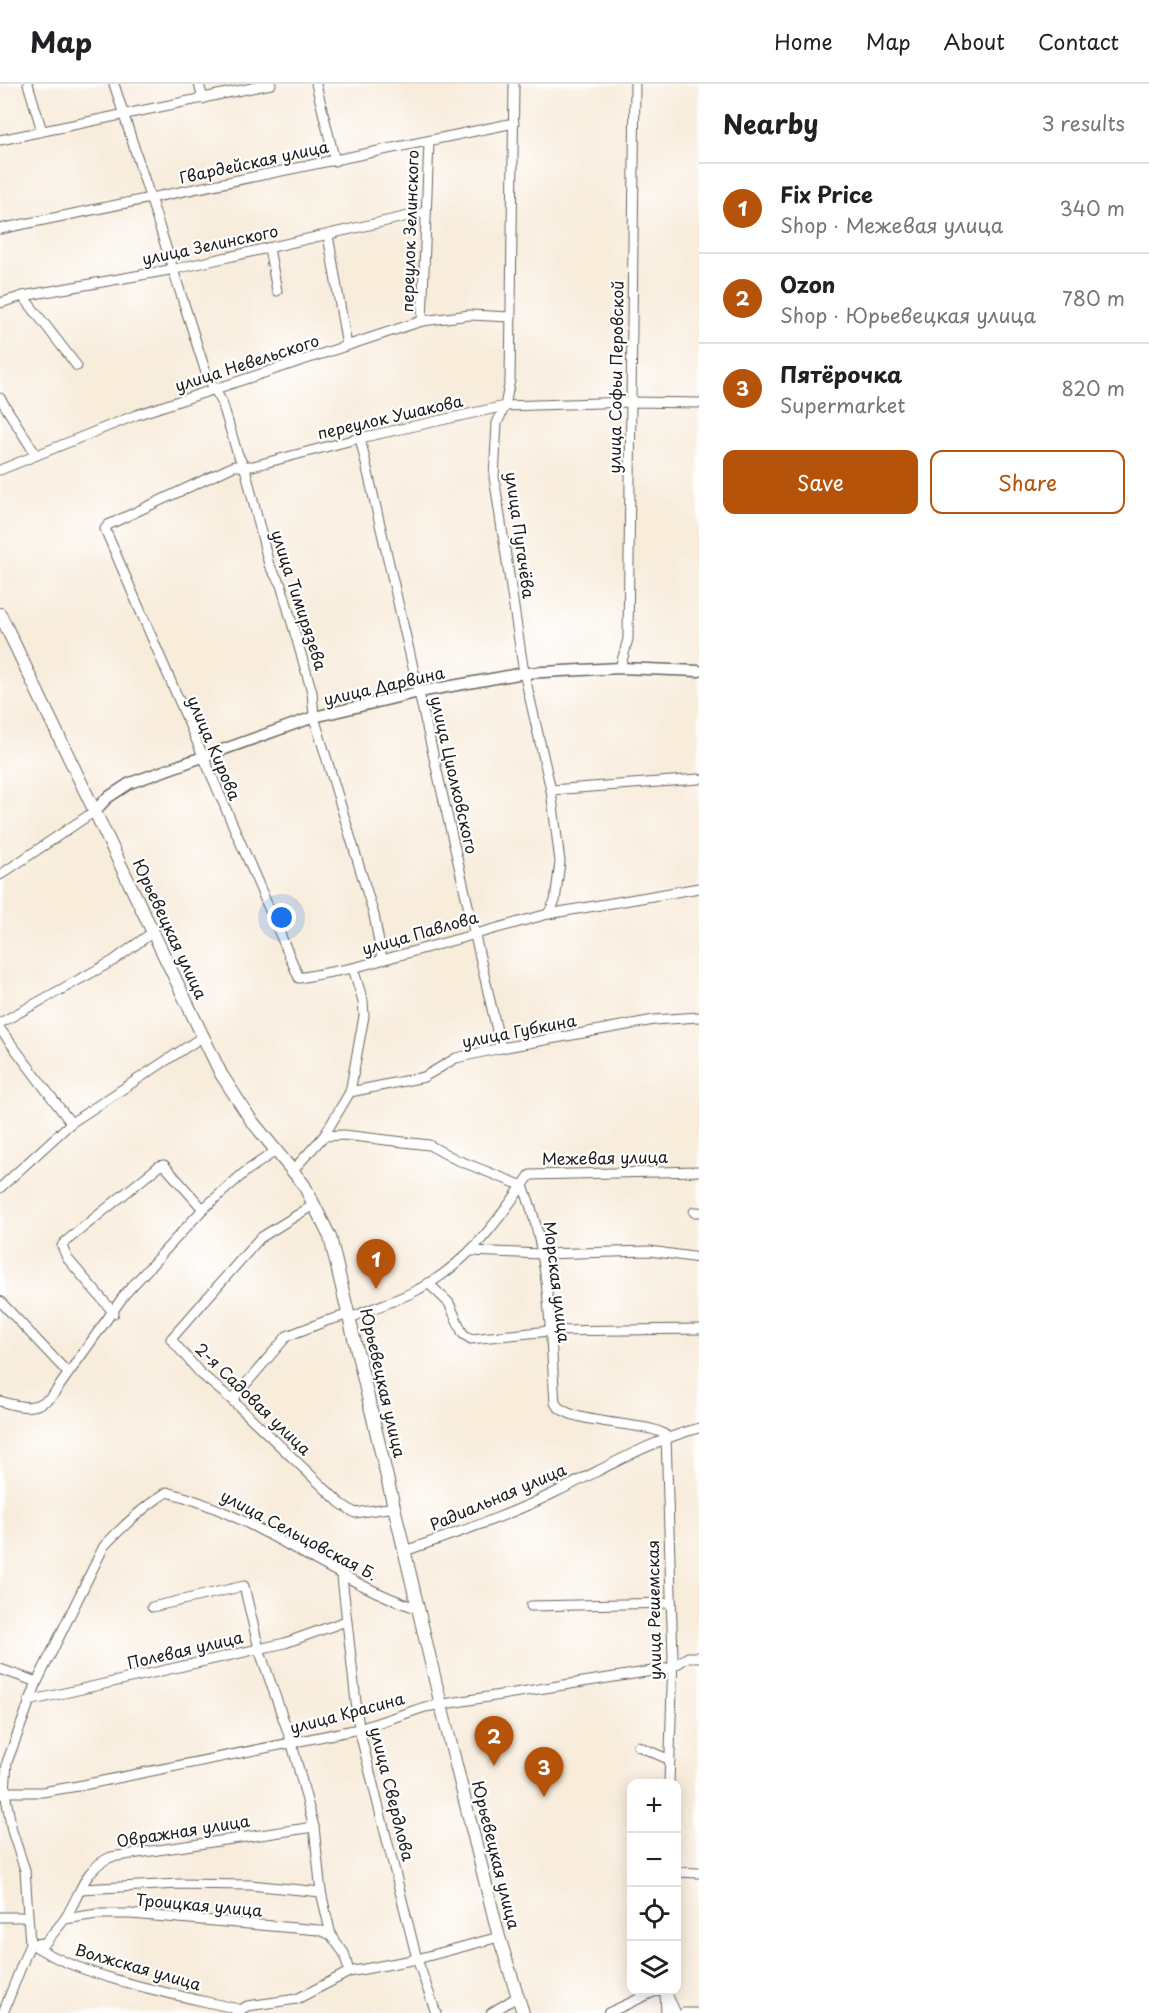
<!DOCTYPE html>
<meta charset="utf-8">
<style>
body{margin:0;font-family:"Playpen Sans",sans-serif;background:#f2f2f2;color:#202124}
.controls{position:absolute;right:18px;bottom:18px;display:grid;overflow:hidden;border-radius:12px;box-shadow:0 3px 15px #0003}
.controls button{width:54px;height:54px;display:grid;place-items:center;padding:0;border:0;border-bottom:2px solid #e0e0e0;background:#fff;color:#202124;font:30px sans-serif}
.you{position:absolute;left:282px;top:834px;width:21px;height:21px;margin:-15px;border:4px solid #fff;border-radius:50%;background:#1a73e8;box-shadow:0 0 0 9px #1a73e833}
.badge{display:grid;place-items:center;width:39px;height:39px;border-radius:50%;background:#b45309;color:#fff;font-size:20px;font-weight:700}
.pin{position:absolute;translate:-50% -50px;filter:drop-shadow(0 2px 3px #0008)}
.pin::after{content:'';position:absolute;top:32px;width:21px;height:18px;background:inherit;clip-path:polygon(0 0,100% 0,50% 100%)}
.list{margin:0;padding:0;list-style:none}
h2{display:flex;justify-content:space-between;align-items:center;height:78px;margin:0;padding:0 24px;font-size:26px}
h2 small{font-size:20px;font-weight:400;color:#757577}
.list li{display:grid;grid-template-columns:39px 1fr auto;gap:18px;align-items:center;box-sizing:border-box;height:90px;padding:0 24px;border-top:2px solid #e0e0e0}
.list b{display:block;font-size:22px;white-space:nowrap}
.list p{margin:0;font-size:20px;white-space:nowrap;color:#757577}
.list em{font-size:20px;font-style:normal;color:#757577}
.actions{display:flex;gap:12px;padding:18px 24px}
.actions a{flex:1;padding:14px 0;border:2px solid #b45309;border-radius:12px;text-align:center;font-size:21px;color:#b45309}
.actions .main{background:#b45309;color:#fff}
.icon{flex:none;width:33px;height:33px;fill:none;stroke:currentColor;stroke-width:2;stroke-linecap:round;stroke-linejoin:round}
.map{position:relative;flex:none;width:699px;height:1929px;overflow:hidden}
header{display:flex;align-items:center;gap:36px;box-sizing:border-box;height:84px;padding:0 30px;background:#fff;border-bottom:2px solid #e0e0e0}
header strong{font-size:28px}
nav{display:flex;gap:33px;margin-inline-start:auto;font-size:21px}
main{display:flex}
aside{flex:1;background:#fff}
.map>svg:first-child{display:block}
.lines{fill:none;stroke-linecap:round;stroke-linejoin:round}
.minor-casing{stroke:#69655f;stroke-width:11}
.tertiary-casing{stroke:#69655f;stroke-width:13}
.secondary-casing{stroke:#69655f;stroke-width:14}
.minor{stroke:#fff;stroke-width:9}
.tertiary{stroke:#fff;stroke-width:10}
.secondary{stroke:#fff;stroke-width:12}
.labels{text-anchor:middle;stroke-width:4.5;stroke-linejoin:round;paint-order:stroke}
.street-label{font-size:16px;fill:#1c1c1c;stroke:#fff}
</style>
<header>
<strong>Map</strong>
<nav><a>Home</a><a>Map</a><a>About</a><a>Contact</a></nav>
</header>
<main>
<div class="map">
<svg width="699" height="1929" viewBox="0 0 699 1929">
<rect width="100%" height="100%" fill="#fff"/>
<filter id="ink" filterUnits="userSpaceOnUse"><feTurbulence type="fractalNoise" baseFrequency=".0167" numOctaves="2"/><feDisplacementMap in="SourceGraphic" scale="12" xChannelSelector="R" yChannelSelector="G"/><feConvolveMatrix kernelMatrix="1 2 1 2 8 2 1 2 1" color-interpolation-filters="sRGB"/></filter>
<filter id="wash" filterUnits="userSpaceOnUse"><feTurbulence type="fractalNoise" baseFrequency=".008" numOctaves="4" result="noise"/><feDisplacementMap in="SourceGraphic" scale="24" xChannelSelector="R" yChannelSelector="G"/><feGaussianBlur stdDeviation="1.35" result="paint"/><feColorMatrix in="noise" values="0 0 0 0 0 0 0 0 0 0 0 0 0 0 0 0 0 1.4 0 .05"/><feComposite in="paint" operator="in"/></filter>
<g filter="url(#wash)">
<rect width="100%" height="100%" fill="#f8ecdb"/>
</g>
<g filter="url(#ink)">
<g class="lines">
<!-- minor casing -->
<g class="minor-casing">
<g id="minor">
<path d="M 28,0 L 42,47"/>
<path d="M 114,0 L 207,292 L 222,318 L 237,368 L 246,388 L 269,481 L 281,501 L 312,608 L 314,633 L 374,831 L 382,875"/>
<path d="M 199,0 L 203,15"/>
<path d="M 316,0 L 335,77"/>
<path d="M 514,0 L 510,296 L 505,322 L 497,339 L 494,393 L 524,589 L 551,706 L 560,778 L 555,817 L 548,830"/>
<path d="M 0,56 L 271,0"/>
<path d="M 0,145 L 514,39"/>
<path d="M 328,151 L 347,262"/>
<path d="M 269,164 L 277,207"/>
<path d="M 23,212 L 77,282"/>
<path d="M 0,219 L 23,212 L 175,185 L 426,128"/>
<path d="M 422,237 L 429,58"/>
<path d="M 0,314 L 36,371"/>
<path d="M 699,319 L 630,318 L 505,322 L 360,354 L 253,382 L 234,382 L 108,441 L 105,445 L 299,894 L 353,884 L 548,830 L 699,804"/>
<path d="M 360,354 L 501,964"/>
<path d="M 0,386 L 136,331 L 422,237 L 470,231 L 511,233"/>
<path d="M 620,584 L 628,555 L 635,0"/>
<path d="M 551,706 L 699,695"/>
<path d="M 0,791 L 95,727"/>
<path d="M 0,939 L 113,877 L 153,848"/>
<path d="M 0,945 L 71,1039"/>
<path d="M 350,1008 L 424,993 L 456,974 L 501,964 L 654,936 L 699,933"/>
<path d="M 324,1052 L 344,1051 L 429,1061 L 455,1075 L 523,1102 C 550,1166 550,1250 555,1319 C 568,1342 653,1337 666,1352"/>
<path d="M 293,1086 L 324,1052 L 350,1008 L 364,932 L 363,917 L 353,884"/>
<path d="M 0,1104 L 71,1039 L 202,953"/>
<path d="M 315,1120 L 260,1154 L 171,1255 L 200,1289 L 232,1316 L 340,1419 L 355,1429 L 395,1423"/>
<path d="M 694,1128 L 699,1128"/>
<path d="M 471,1167 L 541,1170 L 650,1167 L 699,1174"/>
<path d="M 428,1199 L 449,1219 L 463,1250 L 471,1255 L 549,1247 L 699,1245"/>
<path d="M 0,1217 L 68,1289"/>
<path d="M 114,1229 L 67,1174 L 62,1162 L 65,1158 L 159,1082 L 164,1081 L 203,1125"/>
<path d="M 351,1234 C 373,1223 398,1217 419,1205 C 469,1179 499,1135 530,1091 L 699,1087"/>
<path d="M 232,1316 L 287,1252 L 326,1237 L 350,1230"/>
<path d="M 0,1317 C 22,1324 36,1327 53,1311 L 125,1210 L 203,1125 L 245,1088 L 277,1066"/>
<path d="M 666,1352 L 673,1572 L 669,1700"/>
<path d="M 405,1467 C 456,1449 508,1432 556,1408 C 604,1385 647,1358 699,1344"/>
<path d="M 342,1493 L 359,1645 L 417,1875 L 436,1929"/>
<path d="M 531,1522 L 670,1519"/>
<path d="M 152,1523 L 244,1502 L 259,1565 L 292,1660 L 314,1743 L 321,1808 L 331,1851 L 344,1869 L 349,1888"/>
<path d="M 0,1585 L 37,1598"/>
<path d="M 29,1617 L 285,1559 L 346,1537"/>
<path d="M 638,1662 L 670,1676"/>
<path d="M 1,1708 L 42,1708 L 78,1702 L 359,1645 L 425,1623 L 671,1584 L 688,1573 L 699,1573"/>
<path d="M 676,1788 L 699,1789"/>
<path d="M 81,1805 L 179,1800 L 250,1801 L 321,1808"/>
<path d="M 0,1833 L 27,1833"/>
<path d="M 65,1835 L 97,1830 L 131,1830 L 319,1846 L 331,1851"/>
<path d="M 30,1860 L 45,1859 C 52,1850 60,1842 66,1833 C 81,1809 84,1784 111,1773 L 314,1743"/>
<path d="M 33,1861 C 83,1894 178,1911 238,1925"/>
<path d="M 665,1906 L 676,1929"/>
<path d="M 665,1910 L 666,1929"/>
<path d="M 3,1929 L 30,1860 L 25,1786 L 12,1747 L 5,1708 L 7,1678 L 37,1598 L 104,1462 C 123,1442 143,1423 167,1408 C 258,1431 331,1496 419,1525"/>
<path d="M 236,1929 L 247,1922 L 297,1915 L 349,1888 L 417,1875 L 499,1853"/>
<path d="M 491,1929 L 517,1913"/>
<path d="M 608,1929 L 658,1906"/>
<path d="M 684,1929 L 699,1929"/>
</g>
</g>
<!-- tertiary casing -->
<g class="tertiary-casing">
<path id="tertiary" d="M 95,727 L 107,714 L 130,699 L 314,633 L 419,608 L 524,589 L 620,584 L 699,587"/>
</g>
<!-- secondary casing -->
<g class="secondary-casing">
<path id="secondary" d="M 0,530 L 221,990 L 251,1036 L 304,1101 L 330,1153 L 441,1621 L 499,1853 L 523,1929"/>
</g>
<!-- minor -->
<use href="#minor" class="minor"/>
<!-- tertiary -->
<use href="#tertiary" class="tertiary"/>
<!-- secondary -->
<use href="#secondary" class="secondary"/>
</g>
</g>
<g class="labels">
<!-- street labels -->
<g class="street-label">
<text transform="translate(254 78) rotate(-12)" y="6">Гвардейская улица</text>
<text transform="translate(410 147) rotate(-88)" y="6">переулок Зелинского</text>
<text transform="translate(210 161) rotate(-12)" y="6">улица Зелинского</text>
<text transform="translate(247 279) rotate(-18)" y="6">улица Невельского</text>
<text transform="translate(616 293) rotate(-89)" y="6">улица Софьи Перовской</text>
<text transform="translate(390 333) rotate(-13)" y="6">переулок Ушакова</text>
<text transform="translate(520 451) rotate(82)" y="6">улица Пугачёва</text>
<text transform="translate(299 516) rotate(72)" y="6">улица Тимирязева</text>
<text transform="translate(384 602) rotate(-13)" y="6">улица Дарвина</text>
<text transform="translate(214 664) rotate(67)" y="6">улица Кирова</text>
<text transform="translate(454 691) rotate(77)" y="6">улица Циолковского</text>
<text transform="translate(170 845) rotate(65)" y="6">Юрьевецкая улица</text>
<text transform="translate(420 849) rotate(-16)" y="6">улица Павлова</text>
<text transform="translate(519 947) rotate(-11)" y="6">улица Губкина</text>
<text transform="translate(605 1074) rotate(-1)" y="6">Межевая улица</text>
<text transform="translate(557 1198) rotate(83)" y="6">Морская улица</text>
<text transform="translate(383 1299) rotate(77)" y="6">Юрьевецкая улица</text>
<text transform="translate(253 1315) rotate(44)" y="6">2-я Садовая улица</text>
<text transform="translate(498 1413) rotate(-23)" y="6">Радиальная улица</text>
<text transform="translate(299 1451) rotate(28)" y="6">улица Сельцовская Б.</text>
<text transform="translate(654 1526) rotate(-91)" y="6">улица Решемская</text>
<text transform="translate(185 1566) rotate(-13)" y="6">Полевая улица</text>
<text transform="translate(347 1629) rotate(-15)" y="6">улица Красина</text>
<text transform="translate(392 1710) rotate(76)" y="6">улица Свердлова</text>
<text transform="translate(183 1747) rotate(-9)" y="6">Овражная улица</text>
<text transform="translate(496 1771) rotate(76)" y="6">Юрьевецкая улица</text>
<text transform="translate(199 1821) rotate(5)" y="6">Троицкая улица</text>
<text transform="translate(138 1883) rotate(16)" y="6">Волжская улица</text>
</g>
</g>
</svg>
<div class="controls">
<button>+</button>
<button>−</button>
<button><svg class="icon" aria-label="locate" viewBox="0 0 24 24"><circle cx="12" cy="12" r="6"/><path d="M12 2v4M12 18v4M2 12h4M18 12h4"/></svg></button>
<button><svg class="icon" aria-label="layers" viewBox="0 0 24 24"><path d="M12 4l9 5-9 5-9-5zM3 14l9 5 9-5"/></svg></button>
</div>
<div class="you"></div>
<div class="pin badge" style="left:376px;top:1205px">1</div>
<div class="pin badge" style="left:494px;top:1682px">2</div>
<div class="pin badge" style="left:544px;top:1713px">3</div>
</div>
<aside>
<h2>Nearby<small>3 results</small></h2>
<ul class="list">
<li><span class="badge">1</span><div><b>Fix Price</b><p>Shop · Межевая улица</p></div><em>340 m</em></li>
<li><span class="badge">2</span><div><b>Ozon</b><p>Shop · Юрьевецкая улица</p></div><em>780 m</em></li>
<li><span class="badge">3</span><div><b>Пятёрочка</b><p>Supermarket</p></div><em>820 m</em></li>
</ul>
<div class="actions"><a class="main">Save</a><a>Share</a></div>
</aside>
</main>
